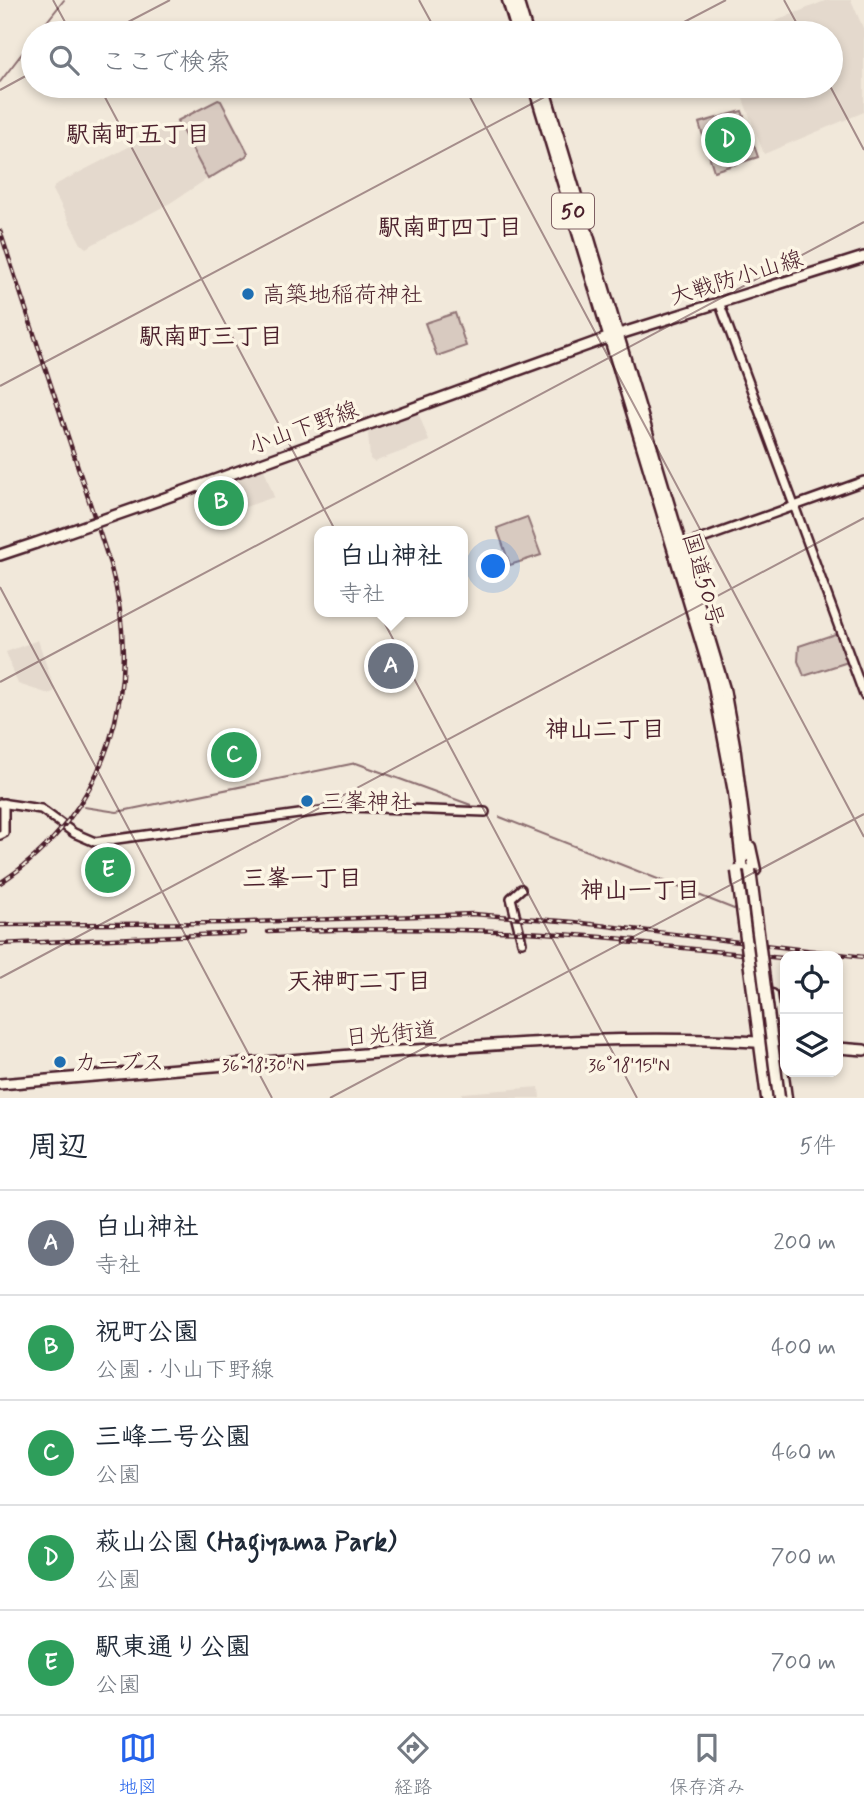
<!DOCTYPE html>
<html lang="ja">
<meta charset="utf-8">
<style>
body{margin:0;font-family:Mynerve,"Klee One",sans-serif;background:#f6f6f7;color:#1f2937}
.controls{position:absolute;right:21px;bottom:21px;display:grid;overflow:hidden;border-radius:14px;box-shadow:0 4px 10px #0003}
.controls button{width:63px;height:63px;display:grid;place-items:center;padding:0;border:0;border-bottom:2px solid #e0e1e3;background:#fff;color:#1f2937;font:35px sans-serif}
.you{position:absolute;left:494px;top:567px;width:24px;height:24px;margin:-18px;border:5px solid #fff;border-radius:50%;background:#1a73e8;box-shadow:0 0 0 10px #1a73e833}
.badge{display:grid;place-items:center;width:46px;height:46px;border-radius:50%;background:#2563eb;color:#fff;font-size:23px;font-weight:700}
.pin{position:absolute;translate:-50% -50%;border:4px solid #fff;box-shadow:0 2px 7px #0006}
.popup{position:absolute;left:314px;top:526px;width:154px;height:91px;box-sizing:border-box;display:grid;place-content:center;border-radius:14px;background:#fff;filter:drop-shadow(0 2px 5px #0005);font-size:23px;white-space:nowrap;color:#747a83}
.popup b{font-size:26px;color:#1f2937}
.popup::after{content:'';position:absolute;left:50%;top:100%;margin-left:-14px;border:14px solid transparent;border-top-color:#fff}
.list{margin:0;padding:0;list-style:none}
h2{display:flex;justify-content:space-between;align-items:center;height:91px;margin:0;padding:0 28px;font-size:30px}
h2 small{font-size:23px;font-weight:400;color:#747a83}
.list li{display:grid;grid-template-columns:46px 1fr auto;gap:21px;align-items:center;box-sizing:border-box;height:105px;padding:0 28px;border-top:2px solid #e0e1e3}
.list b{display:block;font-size:26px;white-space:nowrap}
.list p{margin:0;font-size:23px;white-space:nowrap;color:#747a83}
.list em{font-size:23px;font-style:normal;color:#747a83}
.icon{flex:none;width:38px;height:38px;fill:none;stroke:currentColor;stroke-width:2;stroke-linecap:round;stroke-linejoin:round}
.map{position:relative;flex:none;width:864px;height:1098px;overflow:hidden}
.search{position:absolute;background:#fff;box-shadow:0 4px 10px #0003;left:21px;right:21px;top:21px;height:77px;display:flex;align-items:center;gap:18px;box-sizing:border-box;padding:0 24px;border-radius:38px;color:#747a83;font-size:26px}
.sheet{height:616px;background:#fff}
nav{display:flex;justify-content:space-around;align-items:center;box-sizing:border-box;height:98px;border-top:2px solid #e0e1e3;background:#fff;font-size:19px;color:#747a83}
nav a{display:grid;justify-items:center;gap:4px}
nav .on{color:#2563eb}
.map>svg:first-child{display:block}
.built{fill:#e4d9cd}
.green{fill:#d8cac0;stroke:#917476;stroke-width:2}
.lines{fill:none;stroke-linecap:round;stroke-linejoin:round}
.stream{stroke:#8b6d6f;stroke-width:2}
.minor-casing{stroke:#4a1f2b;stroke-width:12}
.major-casing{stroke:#4a1f2b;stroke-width:14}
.highway-casing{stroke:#4a1f2b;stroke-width:15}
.minor{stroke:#fcf5e5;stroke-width:7}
.major{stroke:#fcf5e5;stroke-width:9}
.highway{stroke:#fcf5e5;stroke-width:10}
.rail-casing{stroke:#4a1f2b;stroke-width:4.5}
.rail{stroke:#fcf5e5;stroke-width:2;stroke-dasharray:5;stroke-linecap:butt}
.major-bridge-casing{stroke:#4a1f2b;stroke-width:14;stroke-linecap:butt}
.highway-bridge-casing{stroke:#4a1f2b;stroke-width:15;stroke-linecap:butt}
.major-bridge{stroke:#fcf5e5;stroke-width:9}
.highway-bridge{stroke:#fcf5e5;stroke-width:10}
.ticks{fill:none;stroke:#4a1f2b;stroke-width:2;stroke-opacity:0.45}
.poi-dot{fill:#1f6fb2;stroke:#fcf5e5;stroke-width:2.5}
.labels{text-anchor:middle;stroke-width:7;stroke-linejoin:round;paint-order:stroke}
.shield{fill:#fcf5e5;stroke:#7f5f63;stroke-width:2}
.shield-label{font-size:21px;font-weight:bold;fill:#4a1f2b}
.street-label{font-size:23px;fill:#4a1f2b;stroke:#fcf5e5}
.poi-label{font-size:23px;fill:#4a1f2b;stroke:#fcf5e5;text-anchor:start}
.neighbourhood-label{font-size:24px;font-weight:bold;fill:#4a1f2b;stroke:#fcf5e5}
.ticks-label{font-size:18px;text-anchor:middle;fill:#4a1f2b;stroke:#fcf5e5;stroke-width:7;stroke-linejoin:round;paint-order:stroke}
</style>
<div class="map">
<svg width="864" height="1098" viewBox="0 0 864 1098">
<rect width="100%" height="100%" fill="#f1e8da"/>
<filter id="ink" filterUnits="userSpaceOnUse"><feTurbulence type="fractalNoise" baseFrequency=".0143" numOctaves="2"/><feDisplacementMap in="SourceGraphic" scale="14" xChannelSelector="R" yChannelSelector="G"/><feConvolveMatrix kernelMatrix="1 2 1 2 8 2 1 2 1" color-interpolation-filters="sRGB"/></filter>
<g filter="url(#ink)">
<!-- built -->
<g class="built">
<path d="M 827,0 L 851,0 L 864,30 L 864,112 L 764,154 L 738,86 L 831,86 L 831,33 L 747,33 Z"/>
<path d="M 177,122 L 207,179 L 170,203 L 86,248 L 81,244 L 53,190 L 55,185 Z"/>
<path d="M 415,414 L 419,415 L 429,441 L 374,462 L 370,459 L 368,433 Z"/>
<path d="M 264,469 L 274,497 L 245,507 L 235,479 Z"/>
<path d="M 38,640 L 55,691 L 49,694 L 18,684 L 6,652 Z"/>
<path d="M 539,1087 L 540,1098 L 462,1098 L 462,1093 Z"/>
</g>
<!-- green -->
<g class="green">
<path d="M 218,100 L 221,101 L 248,153 L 246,156 L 208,179 L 177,121 Z"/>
<path d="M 742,111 L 758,157 L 714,171 L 699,123 Z"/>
<path d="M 455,313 L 466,346 L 437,356 L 425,323 Z"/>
<path d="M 230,483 L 241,512 L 211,523 L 200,495 Z"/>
<path d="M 527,517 L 541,555 L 510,565 L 497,528 Z"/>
<path d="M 838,633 L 848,662 L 804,676 L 798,661 L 799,646 Z"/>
</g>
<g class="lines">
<!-- stream -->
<g class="stream">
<path d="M 41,29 L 64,0"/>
<path d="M 0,82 L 33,39"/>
<path d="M 84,807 L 117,812 L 356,763 L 471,805"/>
<path d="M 500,817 L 734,909"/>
</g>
<!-- minor casing -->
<g class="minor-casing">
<g id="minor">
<path d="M 719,302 L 864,695"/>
<path d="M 677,548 L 864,481"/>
<path d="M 0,803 L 41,809 L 74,833 L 95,842 L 350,807 L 485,812"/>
<path d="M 0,835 L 4,833 L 4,803"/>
<path d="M 521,889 L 511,898 L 522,942"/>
</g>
</g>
<!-- major casing -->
<g class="major-casing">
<g id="major">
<path d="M 162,499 L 610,337 L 864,257"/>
<path d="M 0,555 L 36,543"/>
<path d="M 838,1048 L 864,1050"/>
<path d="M 0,1084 C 125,1073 251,1063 376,1053 C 514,1043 648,1033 785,1044"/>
</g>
</g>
<!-- highway casing -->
<g class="highway-casing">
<g id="highway">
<path d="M 508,0 L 518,33"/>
<path d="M 517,0 L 527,33"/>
<path d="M 534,86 L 713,681 L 734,792 L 743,871"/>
<path d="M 543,86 L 724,689 L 734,745 L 748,855"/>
<path d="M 750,847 L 755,870"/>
<path d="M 772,995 L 786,1098"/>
<path d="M 754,998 L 767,1098"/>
</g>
</g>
<!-- minor -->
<use href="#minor" class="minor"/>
<!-- major -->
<use href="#major" class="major"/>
<!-- highway -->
<use href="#highway" class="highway"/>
<!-- rail casing -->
<g class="rail-casing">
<g id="rail">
<path d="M 0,231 L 110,564 C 145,686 109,812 0,883"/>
<path d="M 0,925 L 226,923 L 473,914 L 574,922 L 864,957"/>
<path d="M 268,932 C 390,927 514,928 635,940"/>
<path d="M 625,942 L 782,958"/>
<path d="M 0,944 L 244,933"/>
</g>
</g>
<!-- rail -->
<use href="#rail" class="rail"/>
<!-- major-bridge casing -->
<g class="major-bridge-casing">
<path id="major-bridge" d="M 36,543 L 162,499"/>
</g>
<!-- highway-bridge casing -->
<g class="highway-bridge-casing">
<g id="highway-bridge">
<path d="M 750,870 L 779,1098"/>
<path d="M 737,871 L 754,998"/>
</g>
</g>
<!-- major-bridge -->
<use href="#major-bridge" class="major-bridge"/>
<!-- highway-bridge -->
<use href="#highway-bridge" class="highway-bridge"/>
</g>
</g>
<!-- ticks -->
<path class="ticks" d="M 53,0 L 71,33M 419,0 L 437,33M 784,0 L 802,33M 107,33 L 170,0M 663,33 L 726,0M 99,86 L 637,1098M 464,86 L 864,837M 830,86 L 864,150M 0,90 L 33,72M 0,386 L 565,86M 0,587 L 272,1098M 0,682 L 864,222M 0,978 L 864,518M 330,1098 L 864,814"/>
<!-- markers -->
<g class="poi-dot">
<circle cx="248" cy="294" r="7"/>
<circle cx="307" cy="801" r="7"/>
<circle cx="60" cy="1062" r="7"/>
</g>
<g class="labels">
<!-- shield labels -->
<rect class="shield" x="552" y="193.5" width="42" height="35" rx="5"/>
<g class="shield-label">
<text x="573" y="218">50</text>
</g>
<!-- street labels -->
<g class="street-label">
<text transform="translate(736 277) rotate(-17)" y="8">大戦防小山線</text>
<text transform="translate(303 427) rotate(-20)" y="8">小山下野線</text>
<text transform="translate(704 579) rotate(74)" y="8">国道50号</text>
<text transform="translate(391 1033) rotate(-5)" y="8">日光街道</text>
</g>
<!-- poi labels -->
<g class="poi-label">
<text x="262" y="302">高築地稲荷神社</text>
<text x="321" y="809">三峯神社</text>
<text x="74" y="1070">カーブス</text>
</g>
<!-- neighbourhood labels -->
<g class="neighbourhood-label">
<text x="138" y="142">駅南町五丁目</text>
<text x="450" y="235">駅南町四丁目</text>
<text x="211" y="344">駅南町三丁目</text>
<text x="605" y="737">神山二丁目</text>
<text x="302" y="886">三峯一丁目</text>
<text x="640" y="898">神山一丁目</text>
<text x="359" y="989">天神町二丁目</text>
</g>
</g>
<g class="ticks-label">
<text x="263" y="1071">36°18'30"N</text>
<text x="629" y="1071">36°18'15"N</text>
</g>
</svg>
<div class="controls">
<button><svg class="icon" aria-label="locate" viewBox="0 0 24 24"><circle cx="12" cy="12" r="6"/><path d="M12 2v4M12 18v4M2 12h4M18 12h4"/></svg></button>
<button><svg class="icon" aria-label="layers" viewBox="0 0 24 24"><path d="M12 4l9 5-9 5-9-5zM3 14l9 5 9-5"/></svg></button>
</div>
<div class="you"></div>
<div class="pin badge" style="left:391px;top:666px;background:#6b7280">A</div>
<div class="popup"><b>白山神社</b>寺社</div>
<div class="pin badge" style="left:221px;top:503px;background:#2e9e5b">B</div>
<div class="pin badge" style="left:234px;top:755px;background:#2e9e5b">C</div>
<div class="pin badge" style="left:728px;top:140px;background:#2e9e5b">D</div>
<div class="pin badge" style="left:108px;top:870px;background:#2e9e5b">E</div>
<div class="search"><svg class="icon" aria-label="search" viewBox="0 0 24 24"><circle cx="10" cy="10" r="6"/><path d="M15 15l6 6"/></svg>ここで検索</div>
</div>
<section class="sheet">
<h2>周辺<small>5件</small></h2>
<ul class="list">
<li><span class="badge" style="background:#6b7280">A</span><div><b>白山神社</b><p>寺社</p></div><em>200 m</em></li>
<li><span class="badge" style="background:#2e9e5b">B</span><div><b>祝町公園</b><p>公園 · 小山下野線</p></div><em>400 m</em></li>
<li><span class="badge" style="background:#2e9e5b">C</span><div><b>三峰二号公園</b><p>公園</p></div><em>460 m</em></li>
<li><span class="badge" style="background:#2e9e5b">D</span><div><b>萩山公園 (Hagiyama Park)</b><p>公園</p></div><em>700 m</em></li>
<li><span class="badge" style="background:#2e9e5b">E</span><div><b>駅東通り公園</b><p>公園</p></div><em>700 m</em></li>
</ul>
</section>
<nav>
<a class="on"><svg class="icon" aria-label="map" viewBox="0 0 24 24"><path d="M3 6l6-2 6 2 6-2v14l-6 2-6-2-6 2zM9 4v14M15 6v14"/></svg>地図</a>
<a><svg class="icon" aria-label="directions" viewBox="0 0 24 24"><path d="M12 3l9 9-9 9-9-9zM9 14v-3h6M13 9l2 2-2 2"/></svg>経路</a>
<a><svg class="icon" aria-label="saved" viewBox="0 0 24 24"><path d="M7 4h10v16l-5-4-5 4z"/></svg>保存済み</a>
</nav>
